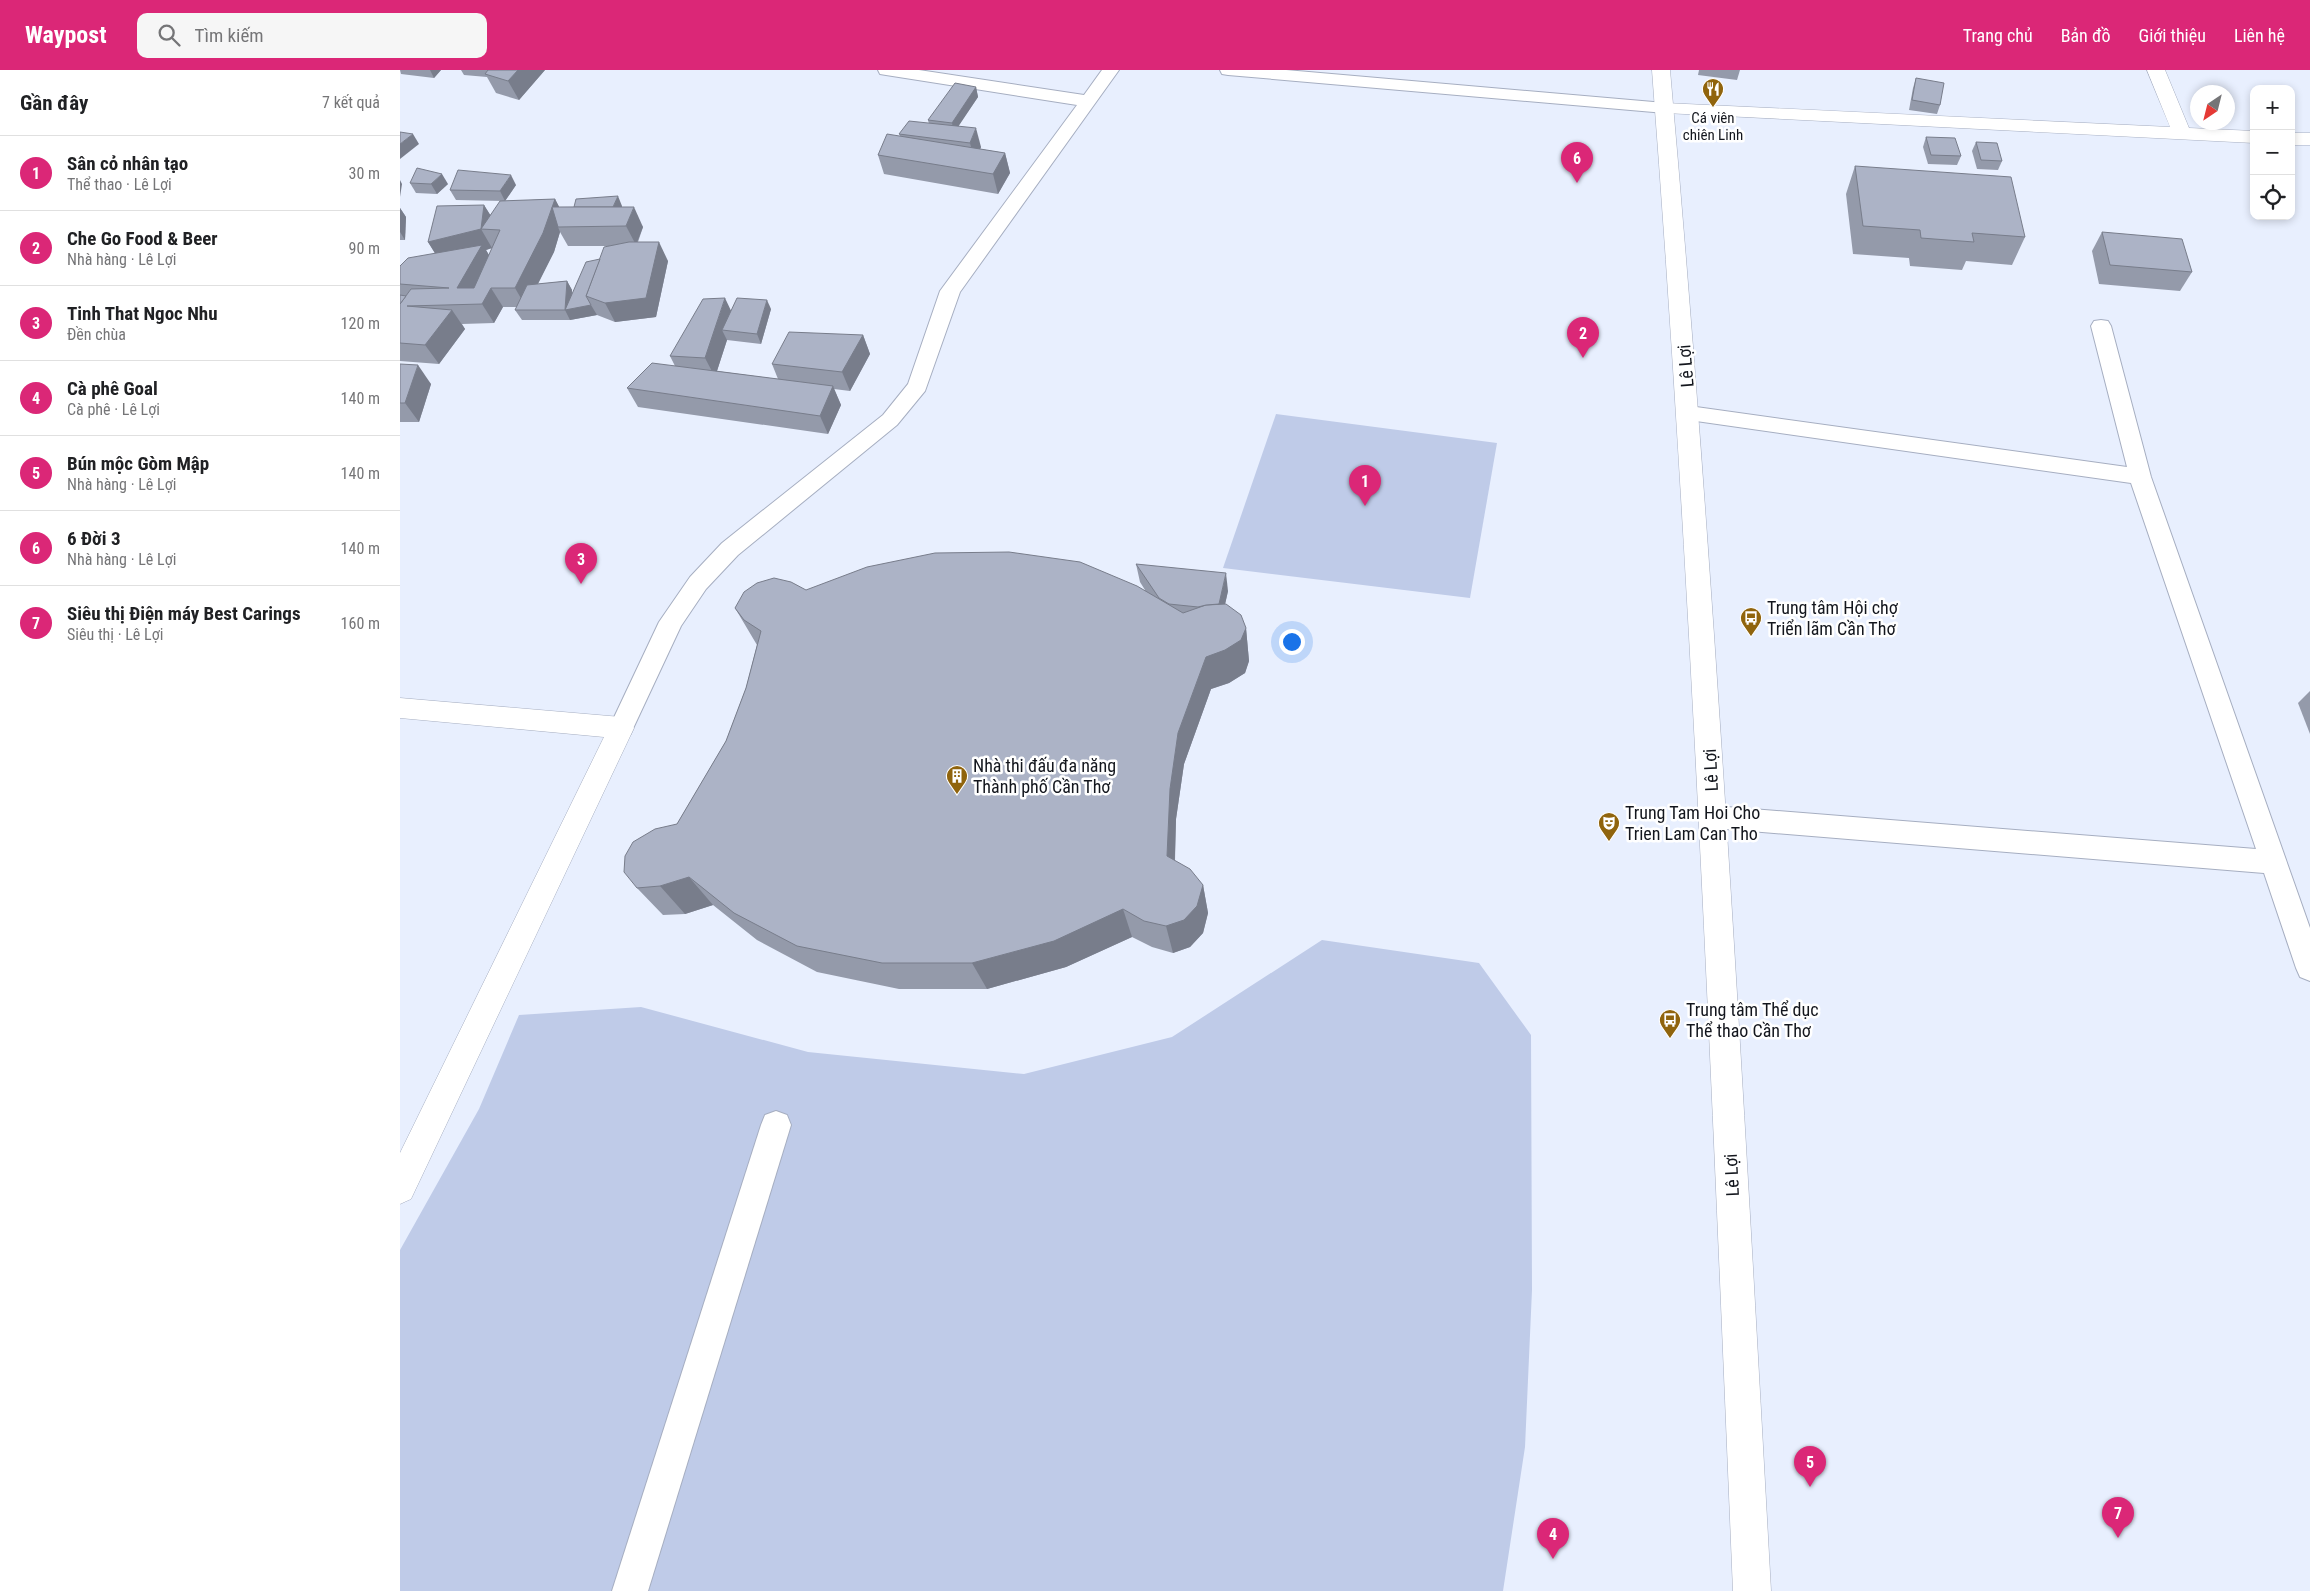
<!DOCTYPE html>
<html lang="vi">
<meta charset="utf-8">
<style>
body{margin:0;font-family:"Roboto Condensed",sans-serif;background:#f6f6f6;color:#202124}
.controls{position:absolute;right:15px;top:15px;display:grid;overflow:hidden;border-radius:10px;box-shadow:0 2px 8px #0003}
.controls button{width:45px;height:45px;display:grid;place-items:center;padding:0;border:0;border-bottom:1px solid #e0e0e0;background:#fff;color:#202124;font:25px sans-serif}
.compass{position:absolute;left:1790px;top:15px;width:45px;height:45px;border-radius:50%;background:#fff;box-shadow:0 2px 8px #0003;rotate:215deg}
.you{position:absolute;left:891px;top:571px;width:18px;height:18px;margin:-12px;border:4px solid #fff;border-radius:50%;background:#1a73e8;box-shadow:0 0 0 8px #1a73e833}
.badge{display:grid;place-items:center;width:32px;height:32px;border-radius:50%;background:#db2777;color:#fff;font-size:16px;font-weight:700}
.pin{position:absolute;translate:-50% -41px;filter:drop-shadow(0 1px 2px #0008)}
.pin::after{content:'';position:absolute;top:26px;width:18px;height:15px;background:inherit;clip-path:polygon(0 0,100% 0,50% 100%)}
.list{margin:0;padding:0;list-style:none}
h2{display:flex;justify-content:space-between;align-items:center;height:65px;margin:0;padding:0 20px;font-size:21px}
h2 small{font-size:16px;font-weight:400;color:#757577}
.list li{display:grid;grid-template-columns:32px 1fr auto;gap:15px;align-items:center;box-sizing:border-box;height:75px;padding:0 20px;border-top:1px solid #e0e0e0}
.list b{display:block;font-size:19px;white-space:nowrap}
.list p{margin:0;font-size:16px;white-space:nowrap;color:#757577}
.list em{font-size:16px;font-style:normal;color:#757577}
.icon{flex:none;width:28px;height:28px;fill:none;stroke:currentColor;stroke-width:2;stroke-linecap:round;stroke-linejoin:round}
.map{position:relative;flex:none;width:1910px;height:1521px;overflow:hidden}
header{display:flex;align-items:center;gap:30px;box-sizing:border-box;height:70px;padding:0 25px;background:#db2777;color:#fff}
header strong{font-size:24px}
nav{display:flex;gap:28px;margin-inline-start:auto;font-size:18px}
.search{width:350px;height:45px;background:#f6f6f6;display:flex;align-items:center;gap:12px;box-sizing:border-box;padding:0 18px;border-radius:10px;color:#757577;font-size:19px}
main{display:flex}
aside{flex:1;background:#fff}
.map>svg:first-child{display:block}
.green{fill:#bfcbe8}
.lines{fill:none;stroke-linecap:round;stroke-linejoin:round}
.service-casing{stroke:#a6aec1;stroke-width:2}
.minor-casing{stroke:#a6aec1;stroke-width:1}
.tertiary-casing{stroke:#a6aec1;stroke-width:1}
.service{fill:#fff;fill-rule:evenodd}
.minor{fill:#fff;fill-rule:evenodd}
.tertiary{fill:#fff;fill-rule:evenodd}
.wall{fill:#949aaa;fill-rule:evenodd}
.shaded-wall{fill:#787d8b}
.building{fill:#acb3c6;stroke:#787d8b}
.labels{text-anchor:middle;stroke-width:5;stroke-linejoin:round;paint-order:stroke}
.far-poi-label{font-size:15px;fill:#13161d;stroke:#fff}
.street-label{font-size:18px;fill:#13161d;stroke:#fff}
.poi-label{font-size:18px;fill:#13161d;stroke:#fff;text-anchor:start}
</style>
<header>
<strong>Waypost</strong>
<div class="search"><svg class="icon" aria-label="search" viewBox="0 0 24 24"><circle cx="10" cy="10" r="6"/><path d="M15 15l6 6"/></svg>Tìm kiếm</div>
<nav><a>Trang chủ</a><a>Bản đồ</a><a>Giới thiệu</a><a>Liên hệ</a></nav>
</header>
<main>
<aside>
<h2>Gần đây<small>7 kết quả</small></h2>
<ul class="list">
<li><span class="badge">1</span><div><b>Sân cỏ nhân tạo</b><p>Thể thao · Lê Lợi</p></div><em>30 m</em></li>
<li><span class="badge">2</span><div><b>Che Go Food &amp; Beer</b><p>Nhà hàng · Lê Lợi</p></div><em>90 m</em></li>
<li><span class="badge">3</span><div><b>Tinh That Ngoc Nhu</b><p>Đền chùa</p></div><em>120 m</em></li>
<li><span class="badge">4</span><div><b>Cà phê Goal</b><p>Cà phê · Lê Lợi</p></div><em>140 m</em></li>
<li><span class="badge">5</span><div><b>Bún mộc Gòm Mập</b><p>Nhà hàng · Lê Lợi</p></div><em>140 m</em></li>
<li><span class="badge">6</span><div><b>6 Đời 3</b><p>Nhà hàng · Lê Lợi</p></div><em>140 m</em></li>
<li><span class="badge">7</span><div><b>Siêu thị Điện máy Best Carings</b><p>Siêu thị · Lê Lợi</p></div><em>160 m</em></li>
</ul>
</aside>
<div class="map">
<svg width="1910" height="1521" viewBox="0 0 1910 1521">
<rect width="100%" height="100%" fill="#e8effe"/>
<!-- green -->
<g class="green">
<path d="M 876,344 L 1097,373 L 1070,528 L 823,498 Z"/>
<path d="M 922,870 L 1079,893 L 1131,965 L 1132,1220 L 1125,1377 L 1103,1521 L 0,1521 L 0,1180 L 79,1039 L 119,945 L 241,937 L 408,982 L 624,1004 L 772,967 Z"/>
</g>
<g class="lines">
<!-- service casing -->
<g class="service-casing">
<g id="service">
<path d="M 478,0 L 519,0 L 684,25 L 702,0 L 719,0 L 560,222 L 525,321 L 497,355 L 338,485 L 306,519 L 281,556 L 230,665 L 221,668 L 212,665 L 209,658 L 259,552 L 290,507 L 322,473 L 483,345 L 508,314 L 540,221 L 677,35 L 486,5 L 480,4 Z"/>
<path d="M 820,0 L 886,0 L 1265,33 L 1271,34 L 1274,38 L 1271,42 L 1265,43 L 828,5 L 822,4 Z"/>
<path d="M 1701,250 L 1708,251 L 1711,256 L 1751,407 L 1910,858 L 1910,911 L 1900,907 L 1896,898 L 1864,803 L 1314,758 L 1305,755 L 1301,747 L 1305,739 L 1314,736 L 1856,779 L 1731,413 L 1289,350 L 1282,348 L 1278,343 L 1282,338 L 1289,336 L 1727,397 L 1691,256 L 1694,251 Z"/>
<path d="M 376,1041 L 387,1045 L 391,1055 L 248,1521 L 212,1521 L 361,1055 L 365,1045 Z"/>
</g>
</g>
<!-- minor casing -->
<g class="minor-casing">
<g id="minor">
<path d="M 1747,0 L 1765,0 L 1789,58 L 1854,61 L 1854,73 L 1265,43 L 1259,42 L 1256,38 L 1259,34 L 1265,33 L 1770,57 Z"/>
<rect x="1891" y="63" width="19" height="12"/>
<path d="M 0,628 L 221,647 L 230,651 L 234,658 L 11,1129 L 0,1134 L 0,1083 L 204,667 L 0,648 Z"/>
</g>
</g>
<!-- tertiary casing -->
<g class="tertiary-casing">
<path id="tertiary" d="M 1252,0 L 1270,0 C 1315,506 1343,1014 1371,1521 L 1333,1521 C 1312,1014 1291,506 1252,0 Z"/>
</g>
<!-- service -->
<use href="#service" class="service"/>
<!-- minor -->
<use href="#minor" class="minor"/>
<!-- tertiary -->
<use href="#tertiary" class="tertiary"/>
</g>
<!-- wall -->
<g class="wall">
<path d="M 0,0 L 41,0 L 34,8 L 1,4 Z"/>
<path d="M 61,0 L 145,0 L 119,30 L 96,23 L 87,7 L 64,5 Z"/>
<path d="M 1299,0 L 1340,0 L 1337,10 L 1298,5 Z"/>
<path d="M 1516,8 L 1540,35 L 1537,44 L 1509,40 L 1513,18 Z"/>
<path d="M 576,17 L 578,27 L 558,56 L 581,77 L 580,79 L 605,83 L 610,103 L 598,124 L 484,104 L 478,85 L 500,66 L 499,64 L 529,54 L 528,50 Z"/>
<path d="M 1526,67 L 1561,86 L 1557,95 L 1528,94 L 1523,77 Z"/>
<path d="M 1576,72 L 1602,91 L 1598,100 L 1577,99 L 1572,81 Z"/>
<path d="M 1455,96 L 1625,167 L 1612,195 L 1566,191 L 1562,200 L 1510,196 L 1509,188 L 1453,184 L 1446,124 Z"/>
<path d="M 10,113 L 48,114 L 37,124 L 16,123 Z"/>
<path d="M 116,115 L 105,131 L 155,129 L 159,137 L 222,136 L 222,137 L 243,157 L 238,172 L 268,191 L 256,247 L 215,252 L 197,245 L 170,250 L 122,250 L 115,240 L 117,237 L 103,237 L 94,253 L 62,254 L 65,259 L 39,294 L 0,291 L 0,196 L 35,183 L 28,172 L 84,135 L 90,145 L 104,131 L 56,130 L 50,120 ZM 160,162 L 168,176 L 208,176 L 200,189 L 172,224 L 172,220 L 167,211 L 138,214 L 154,182 ZM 92,178 L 89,185 L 86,180 Z"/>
<path d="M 0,138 L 6,147 L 5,170 L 0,170 Z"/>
<path d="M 1702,162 L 1792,202 L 1780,221 L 1699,214 L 1692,181 Z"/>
<path d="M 371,239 L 361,274 L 327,270 L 317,301 L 378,309 L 372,294 L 463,265 L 470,284 L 450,321 L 434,319 L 441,335 L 428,364 L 238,337 L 227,318 L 275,296 L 270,286 L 331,240 Z"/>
<path d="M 0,294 L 31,314 L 19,352 L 0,352 Z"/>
<path d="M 736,494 L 828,521 L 825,534 L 846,558 L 849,591 L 845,603 L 829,613 L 811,619 L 784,694 L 776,749 L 775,791 L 803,815 L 808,843 L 803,863 L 790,877 L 773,883 L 752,877 L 732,867 L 666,897 L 587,919 L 499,919 L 417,902 L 357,870 L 313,835 L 285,844 L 263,845 L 237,818 L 277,754 L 326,671 L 346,618 L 357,575 L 335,538 L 406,520 L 745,520 L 740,512 Z"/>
<path d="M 1910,621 L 1910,664 L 1898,633 Z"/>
</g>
<!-- shaded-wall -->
<g class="shaded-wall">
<path d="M 30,0 L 41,0 L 34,8 Z"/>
<path d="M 118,0 L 145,0 L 119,30 L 108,11 Z"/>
<path d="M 576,17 L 578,27 L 554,63 L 552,53 Z"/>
<path d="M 576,58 L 581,77 L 575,92 L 570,73 Z"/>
<path d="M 13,64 L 19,74 L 0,89 L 0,74 Z"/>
<path d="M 605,83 L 610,103 L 598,124 L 593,104 Z"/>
<path d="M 42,104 L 48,114 L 37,124 L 31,114 Z"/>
<path d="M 111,105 L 116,115 L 105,131 L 100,121 Z"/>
<path d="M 0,110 L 2,114 L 0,127 Z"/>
<path d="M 218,126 L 222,136 L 217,149 L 212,139 Z"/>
<path d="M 155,129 L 165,148 L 158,157 L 160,162 L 154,182 L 126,237 L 115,218 Z"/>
<path d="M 84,135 L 96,154 L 81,159 Z"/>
<path d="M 234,137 L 243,157 L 236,175 L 226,156 Z"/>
<path d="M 0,138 L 6,147 L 5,170 L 0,162 Z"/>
<path d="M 81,159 L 92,178 L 86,180 L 94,194 L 67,235 L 28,172 Z"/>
<path d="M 259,172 L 268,191 L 256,247 L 215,252 L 205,233 Z"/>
<path d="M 167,211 L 172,220 L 171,239 L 191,235 L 197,245 L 170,250 L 165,240 Z"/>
<path d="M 91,218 L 103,237 L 94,253 L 82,234 Z"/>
<path d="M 325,228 L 334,247 L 322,260 L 327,270 L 315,307 L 305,288 Z"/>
<path d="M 367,230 L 371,239 L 361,274 L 357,264 Z"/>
<path d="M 52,240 L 65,259 L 39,294 L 25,275 Z"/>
<path d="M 463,265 L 470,284 L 450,321 L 442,302 Z"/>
<path d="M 18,295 L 31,314 L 19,352 L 5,333 Z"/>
<path d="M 433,316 L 441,335 L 428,364 L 420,346 Z"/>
<path d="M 826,503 L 828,521 L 820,557 L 818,539 Z"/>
<path d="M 846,558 L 849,591 L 845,603 L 829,613 L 811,619 L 784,694 L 776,749 L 774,815 L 767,786 L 770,719 L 778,663 L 806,587 Z"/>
<path d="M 289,807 L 313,835 L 285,844 L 260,816 Z"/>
<path d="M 803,815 L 808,843 L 803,863 L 790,877 L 773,883 L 766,856 Z"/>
<path d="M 723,839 L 732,867 L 666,897 L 587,919 L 572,893 Z"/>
</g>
<!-- building -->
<g class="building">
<path d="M 88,0 L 118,0 L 108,11 L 85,4 Z"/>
<path d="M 1516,8 L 1544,13 L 1540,35 L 1512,30 Z"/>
<path d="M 555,13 L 576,17 L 552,53 L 528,50 Z"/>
<path d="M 509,51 L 576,58 L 570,73 L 499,64 Z"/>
<path d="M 0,62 L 13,64 L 0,74 Z"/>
<path d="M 487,64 L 605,83 L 593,104 L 478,85 Z"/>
<path d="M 1526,67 L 1555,68 L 1561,86 L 1531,85 Z"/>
<path d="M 1576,72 L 1597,73 L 1602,91 L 1581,90 Z"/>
<path d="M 1455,96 L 1611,107 L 1625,167 L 1572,163 L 1574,172 L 1521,168 L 1520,160 L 1463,156 Z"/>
<path d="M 17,98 L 42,104 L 31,114 L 10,113 Z"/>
<path d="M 58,100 L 111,105 L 100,121 L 50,120 Z"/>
<path d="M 218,126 L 213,137 L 174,137 L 176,129 Z"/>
<path d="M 155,129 L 143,163 L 115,218 L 91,218 L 82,234 L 7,236 L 52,240 L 25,275 L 0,273 L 0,234 L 11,219 L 49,218 L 0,214 L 0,196 L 8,188 L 82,175 L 57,218 L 74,218 L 100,160 L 81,159 L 28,172 L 37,136 L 84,135 L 81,159 L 100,131 Z"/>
<path d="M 152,137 L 234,137 L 226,156 L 158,157 Z"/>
<path d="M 1702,162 L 1782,169 L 1792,202 L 1710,195 Z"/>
<path d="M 229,172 L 259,172 L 246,228 L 205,233 L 186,226 L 204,177 Z"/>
<path d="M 200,189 L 186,226 L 191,235 L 165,240 L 186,192 Z"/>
<path d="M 167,211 L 165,240 L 115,240 L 127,215 Z"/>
<path d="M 0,225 L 6,226 L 0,234 Z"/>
<path d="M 325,228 L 305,288 L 270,286 L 303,229 Z"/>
<path d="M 337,228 L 367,230 L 357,264 L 322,260 Z"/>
<path d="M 389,262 L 463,265 L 442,302 L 372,294 Z"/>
<path d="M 252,293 L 433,316 L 420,346 L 227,318 Z"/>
<path d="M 0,294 L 18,295 L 5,333 L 0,333 Z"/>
<path d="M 609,482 L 680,492 L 737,516 L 783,543 L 806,535 L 826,534 L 841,545 L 846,558 L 841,570 L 825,580 L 806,587 L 778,663 L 770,719 L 767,786 L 790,799 L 803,815 L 797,836 L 784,850 L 766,856 L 744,851 L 723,839 L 654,871 L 572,893 L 482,893 L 397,876 L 334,843 L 289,807 L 260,816 L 237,818 L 224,802 L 225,786 L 233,772 L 255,759 L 277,754 L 326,671 L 346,618 L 361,561 L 344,550 L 335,538 L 344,522 L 357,513 L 374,508 L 391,512 L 406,520 L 467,497 L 535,483 Z"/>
<path d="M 736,494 L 826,503 L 819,534 L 806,535 L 798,537 L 769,534 L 759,528 Z"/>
</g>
<!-- icons -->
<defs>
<g id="restaurant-pin" transform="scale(1.125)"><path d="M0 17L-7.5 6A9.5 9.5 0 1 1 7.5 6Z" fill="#90640d" stroke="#fff"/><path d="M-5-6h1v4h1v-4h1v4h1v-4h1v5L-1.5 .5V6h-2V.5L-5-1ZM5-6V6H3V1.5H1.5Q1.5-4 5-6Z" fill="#fff"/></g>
<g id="bus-pin" transform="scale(1.125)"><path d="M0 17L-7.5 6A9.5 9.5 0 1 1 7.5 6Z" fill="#90640d" stroke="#fff"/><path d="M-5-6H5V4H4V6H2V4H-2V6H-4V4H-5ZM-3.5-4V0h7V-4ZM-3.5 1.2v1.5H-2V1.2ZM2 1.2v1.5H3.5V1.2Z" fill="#fff"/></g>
<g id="building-pin" transform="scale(1.125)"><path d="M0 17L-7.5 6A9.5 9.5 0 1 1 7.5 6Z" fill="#90640d" stroke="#fff"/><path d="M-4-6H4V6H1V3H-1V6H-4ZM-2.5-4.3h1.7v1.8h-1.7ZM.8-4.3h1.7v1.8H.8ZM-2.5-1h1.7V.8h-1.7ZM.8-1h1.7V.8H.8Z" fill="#fff"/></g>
<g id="theatre-pin" transform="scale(1.125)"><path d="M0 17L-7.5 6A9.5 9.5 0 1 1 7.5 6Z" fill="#90640d" stroke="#fff"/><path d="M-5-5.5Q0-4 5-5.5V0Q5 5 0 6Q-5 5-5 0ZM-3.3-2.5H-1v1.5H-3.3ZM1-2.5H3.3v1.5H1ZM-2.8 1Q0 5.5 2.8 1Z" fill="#fff"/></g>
</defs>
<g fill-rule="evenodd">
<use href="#restaurant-pin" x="1313" y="19"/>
<use href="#bus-pin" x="1351" y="548"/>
<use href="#building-pin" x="557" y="706"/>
<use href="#theatre-pin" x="1209" y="753"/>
<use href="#bus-pin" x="1270" y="950"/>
</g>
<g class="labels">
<!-- far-poi labels -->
<g class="far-poi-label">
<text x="1313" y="53">Cá viên<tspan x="1313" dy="17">chiên Linh</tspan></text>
</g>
<!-- street labels -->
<g class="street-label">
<text transform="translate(1286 296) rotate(-95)" y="6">Lê Lợi</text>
<text transform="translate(1311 700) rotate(-93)" y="6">Lê Lợi</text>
<text transform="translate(1332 1105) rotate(-93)" y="6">Lê Lợi</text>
</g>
<!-- poi labels -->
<g class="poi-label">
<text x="1367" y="544">Trung tâm Hội chợ<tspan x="1367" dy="21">Triển lãm Cần Thơ</tspan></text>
<text x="573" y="702">Nhà thi đấu đa năng<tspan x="573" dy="21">Thành phố Cần Thơ</tspan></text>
<text x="1225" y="749">Trung Tam Hoi Cho<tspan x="1225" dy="21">Trien Lam Can Tho</tspan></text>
<text x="1286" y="946">Trung tâm Thể dục<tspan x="1286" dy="21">Thể thao Cần Thơ</tspan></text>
</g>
</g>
</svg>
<div class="controls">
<button>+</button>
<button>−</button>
<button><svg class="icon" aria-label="locate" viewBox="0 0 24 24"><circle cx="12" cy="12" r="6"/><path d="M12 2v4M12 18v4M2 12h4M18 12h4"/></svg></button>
</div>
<svg class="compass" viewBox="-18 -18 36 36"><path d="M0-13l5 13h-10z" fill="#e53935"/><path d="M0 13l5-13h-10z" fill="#757577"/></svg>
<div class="you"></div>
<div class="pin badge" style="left:965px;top:436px">1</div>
<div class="pin badge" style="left:1183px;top:288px">2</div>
<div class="pin badge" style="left:181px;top:514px">3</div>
<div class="pin badge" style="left:1153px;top:1489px">4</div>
<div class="pin badge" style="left:1410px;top:1417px">5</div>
<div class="pin badge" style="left:1177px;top:113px">6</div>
<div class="pin badge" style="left:1718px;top:1468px">7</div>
</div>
</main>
